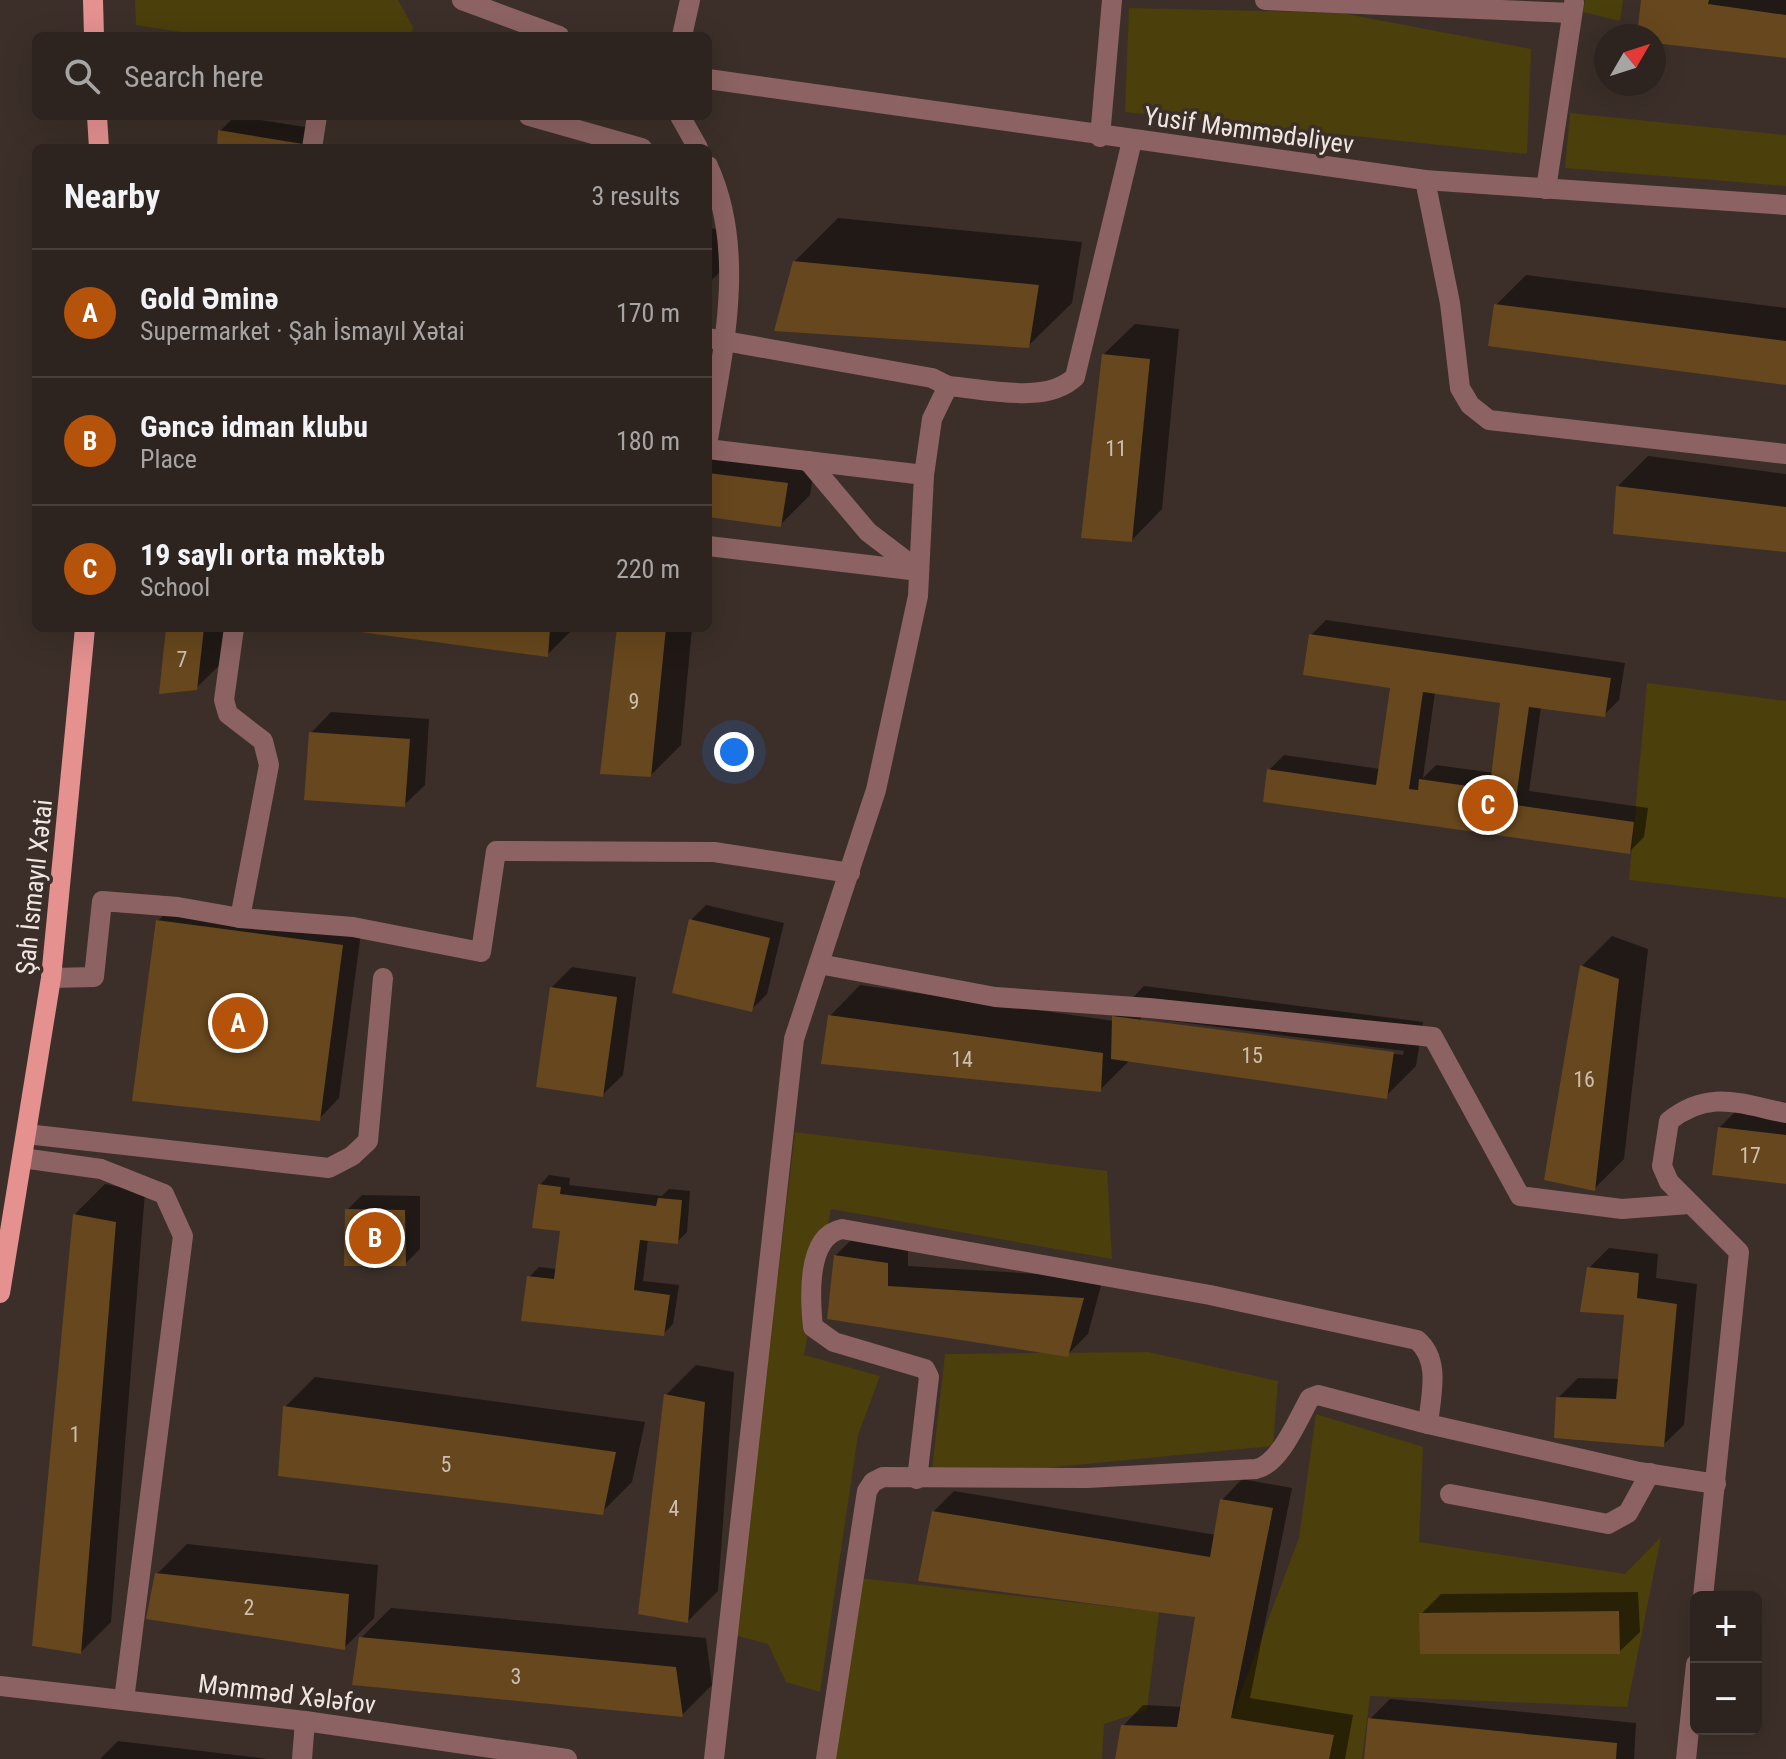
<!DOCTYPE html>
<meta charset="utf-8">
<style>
body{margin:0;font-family:"Roboto Condensed",sans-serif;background:#352b28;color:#f1f3f6}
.controls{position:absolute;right:24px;bottom:24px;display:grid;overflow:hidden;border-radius:12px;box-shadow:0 8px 32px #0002}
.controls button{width:72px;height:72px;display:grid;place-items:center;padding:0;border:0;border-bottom:2px solid #48403d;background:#2d231f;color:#f1f3f6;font:40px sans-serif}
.compass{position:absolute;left:1594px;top:24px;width:72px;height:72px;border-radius:50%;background:#2d231f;box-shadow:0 8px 32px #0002;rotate:51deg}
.you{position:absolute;left:734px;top:752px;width:28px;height:28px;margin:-20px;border:6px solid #fff;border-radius:50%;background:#1a73e8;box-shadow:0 0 0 12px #1a73e833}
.badge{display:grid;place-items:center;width:52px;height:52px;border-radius:50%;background:#b45309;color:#fff;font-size:26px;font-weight:700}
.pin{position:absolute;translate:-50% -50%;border:4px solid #fff;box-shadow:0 2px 8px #0006}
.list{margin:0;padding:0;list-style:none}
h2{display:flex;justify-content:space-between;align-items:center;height:104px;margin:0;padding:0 32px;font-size:34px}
h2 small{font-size:26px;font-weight:400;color:#a7a4a4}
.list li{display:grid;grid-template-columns:52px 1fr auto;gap:24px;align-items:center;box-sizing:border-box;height:128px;padding:0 32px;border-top:2px solid #48403d}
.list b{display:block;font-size:30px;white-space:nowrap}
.list p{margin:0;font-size:26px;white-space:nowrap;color:#a7a4a4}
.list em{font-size:26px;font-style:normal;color:#a7a4a4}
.icon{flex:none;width:44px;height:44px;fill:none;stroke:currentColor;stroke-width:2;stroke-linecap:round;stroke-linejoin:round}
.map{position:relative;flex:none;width:1786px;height:1759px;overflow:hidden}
.search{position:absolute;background:#2d231f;box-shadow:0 8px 32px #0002;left:32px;top:32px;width:680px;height:88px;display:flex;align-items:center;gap:20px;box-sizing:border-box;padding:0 28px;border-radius:12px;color:#a7a4a4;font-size:30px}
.panel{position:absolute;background:#2d231f;box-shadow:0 8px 32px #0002;left:32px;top:144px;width:680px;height:488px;border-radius:12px}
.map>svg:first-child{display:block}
.green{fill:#4b3f0b}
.shadow{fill:#0007;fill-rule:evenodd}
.building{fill:#67471d;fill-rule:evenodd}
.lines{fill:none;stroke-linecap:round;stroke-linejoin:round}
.minor{stroke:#8c6362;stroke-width:20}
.major{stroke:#e49190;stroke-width:20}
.labels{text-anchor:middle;stroke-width:7;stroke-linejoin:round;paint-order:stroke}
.number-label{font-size:22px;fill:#cdbeb1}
.street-label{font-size:26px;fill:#efe6e2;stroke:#3c2f29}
</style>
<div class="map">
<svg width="1786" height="1759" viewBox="0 0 1786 1759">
<rect width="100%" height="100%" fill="#3c2f29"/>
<!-- green -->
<g class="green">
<path d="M 135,0 L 398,0 L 413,27 L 411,36 L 206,36 L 136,25 Z"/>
<path d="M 1585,0 L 1623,0 L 1620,21 L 1583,12 Z"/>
<path d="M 1129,8 L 1341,13 L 1531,49 L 1527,154 L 1125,112 Z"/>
<path d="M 1570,113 L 1786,135 L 1786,186 L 1565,168 Z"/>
<path d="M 1647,683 L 1786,701 L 1786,898 L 1629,880 Z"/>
<path d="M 795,1132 L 1107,1171 L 1112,1259 L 831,1209 L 804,1355 L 880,1376 L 858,1435 L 820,1692 L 786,1682 L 768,1644 L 735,1635 Z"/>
<path d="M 1148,1352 L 1278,1381 L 1273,1446 L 931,1479 L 945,1354 Z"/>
<path d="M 1316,1414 L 1423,1447 L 1419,1542 L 1625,1574 L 1661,1537 L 1627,1707 L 1370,1696 L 1362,1759 L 1329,1759 L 1333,1735 L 1231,1718 L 1299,1538 Z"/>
<path d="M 859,1578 L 1159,1612 L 1147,1710 L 1104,1724 L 1102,1759 L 833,1759 Z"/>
</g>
<!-- shadow -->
<g class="shadow">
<path d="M 1643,0 L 1786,0 L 1786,56 L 1654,41 L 1654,36 L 1639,36 Z"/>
<path d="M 235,116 L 318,129 L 316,148 L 219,148 L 220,131 Z"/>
<path d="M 838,218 L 1082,242 L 1072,303 L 1028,346 L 794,262 Z"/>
<path d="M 708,228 L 725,230 L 725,267 L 708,284 Z"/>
<path d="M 1526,275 L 1786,308 L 1786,383 L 1496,305 Z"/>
<path d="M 1135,324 L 1179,329 L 1162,509 L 1132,540 L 1104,354 Z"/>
<path d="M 708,440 L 817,453 L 810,495 L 780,525 L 708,515 Z"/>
<path d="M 1648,456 L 1786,474 L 1786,550 L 1618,486 Z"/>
<path d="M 1326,620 L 1625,663 L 1619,700 L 1604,715 L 1541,707 L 1529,791 L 1648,808 L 1644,837 L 1629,852 L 1269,770 L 1284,755 L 1380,769 L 1392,686 L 1311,635 ZM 1435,692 L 1502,702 L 1494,773 L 1436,765 L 1423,778 Z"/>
<path d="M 168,628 L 230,628 L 227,658 L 196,688 Z"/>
<path d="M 331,628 L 574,628 L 547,655 Z"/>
<path d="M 619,628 L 692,628 L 681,745 L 651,775 Z"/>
<path d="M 331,712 L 429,719 L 425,785 L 404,805 L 311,733 Z"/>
<path d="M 178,900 L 362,925 L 339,1098 L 319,1119 L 158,921 Z"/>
<path d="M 706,905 L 784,923 L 767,994 L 752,1009 L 691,920 Z"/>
<path d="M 1612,936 L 1648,949 L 1624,1159 L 1594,1189 L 1582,966 Z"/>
<path d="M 572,967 L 636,977 L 623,1075 L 602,1095 L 552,987 Z"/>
<path d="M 860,985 L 1114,1021 L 1114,1017 L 1144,986 L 1423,1022 L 1416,1066 L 1386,1096 L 1130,1060 L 1100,1090 L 830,1016 ZM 1141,1017 L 1404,1051 L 1403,1055 L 1141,1021 Z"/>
<path d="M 1750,1097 L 1786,1102 L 1786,1182 L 1720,1127 Z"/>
<path d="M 549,1175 L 570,1178 L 569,1185 L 662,1196 L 669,1189 L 690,1191 L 687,1232 L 677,1242 L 648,1239 L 643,1281 L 679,1285 L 673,1324 L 663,1334 L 529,1277 L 539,1267 L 557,1269 L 562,1229 L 540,1185 Z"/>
<path d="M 105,1184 L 145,1192 L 111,1622 L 81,1652 L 75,1214 Z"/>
<path d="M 362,1195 L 420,1196 L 420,1249 L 405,1264 L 347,1210 Z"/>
<path d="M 856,1235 L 908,1243 L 908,1266 L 1103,1278 L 1088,1334 L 1067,1355 L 829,1318 L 835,1256 Z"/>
<path d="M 1609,1248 L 1658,1254 L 1656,1278 L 1697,1284 L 1684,1425 L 1663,1445 L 1558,1398 L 1578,1378 L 1620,1379 L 1626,1313 L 1589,1268 Z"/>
<path d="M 696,1365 L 734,1372 L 718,1591 L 688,1621 L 666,1395 Z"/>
<path d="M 315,1377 L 645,1422 L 632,1482 L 602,1512 L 285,1407 Z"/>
<path d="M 1242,1479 L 1292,1488 L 1250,1698 L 1353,1715 L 1345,1759 L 1117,1759 L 1123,1726 L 1143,1705 L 1183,1707 L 1197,1615 L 933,1512 L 954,1491 L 1216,1535 L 1222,1500 Z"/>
<path d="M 187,1544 L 378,1565 L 374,1618 L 344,1648 L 157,1574 Z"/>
<path d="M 1638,1592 L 1640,1632 L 1619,1652 L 1421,1614 L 1441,1594 Z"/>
<path d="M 391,1608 L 706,1638 L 712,1685 L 682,1715 L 361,1638 Z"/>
<path d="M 1390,1699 L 1636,1723 L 1634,1759 L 1366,1759 L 1370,1719 Z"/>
<path d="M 118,1741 L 268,1759 L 100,1759 Z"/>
</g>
<!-- building -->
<g class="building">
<path d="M 1641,0 L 1709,0 L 1708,4 L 1786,15 L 1786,58 L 1654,43 L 1654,36 L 1637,36 Z"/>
<path d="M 218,130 L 303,144 L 303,148 L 217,148 Z"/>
<path d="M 793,261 L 1039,285 L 1029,348 L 774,331 Z"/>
<path d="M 1494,304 L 1786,341 L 1786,385 L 1488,346 Z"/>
<path d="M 1102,354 L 1150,359 L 1132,542 L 1081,538 Z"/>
<path d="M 708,473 L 788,483 L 781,527 L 708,517 Z"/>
<path d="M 1616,486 L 1786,507 L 1786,552 L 1613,534 Z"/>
<path d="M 166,628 L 204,628 L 197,690 L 159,694 Z"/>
<path d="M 330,628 L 550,628 L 548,657 Z"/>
<path d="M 617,628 L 666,628 L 651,777 L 600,774 Z"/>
<path d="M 1309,634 L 1611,678 L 1605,717 L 1529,707 L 1515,805 L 1634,822 L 1630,854 L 1263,802 L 1267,769 L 1376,785 L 1390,688 L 1303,675 ZM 1423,692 L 1500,703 L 1488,802 L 1480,800 L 1482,788 L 1419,779 L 1418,790 L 1409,789 Z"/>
<path d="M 309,732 L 410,739 L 405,807 L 304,800 Z"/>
<path d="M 689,919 L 770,938 L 752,1012 L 672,993 Z"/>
<path d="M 156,920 L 343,945 L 320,1121 L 132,1101 Z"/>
<path d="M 1580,965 L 1619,979 L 1595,1191 L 1544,1180 Z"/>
<path d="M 550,987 L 617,997 L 603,1097 L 536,1087 Z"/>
<path d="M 828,1015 L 1103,1053 L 1101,1092 L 821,1064 Z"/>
<path d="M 1112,1016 L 1394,1052 L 1387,1099 L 1111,1059 Z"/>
<path d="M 1718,1127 L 1786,1135 L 1786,1184 L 1712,1175 Z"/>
<path d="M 538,1184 L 561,1187 L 560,1194 L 656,1206 L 658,1198 L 682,1200 L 678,1244 L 640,1240 L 634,1290 L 670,1295 L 664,1336 L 521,1321 L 527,1276 L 554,1279 L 560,1231 L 532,1228 Z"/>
<path d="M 345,1209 L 405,1210 L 406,1266 L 344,1266 Z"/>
<path d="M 73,1214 L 116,1222 L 81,1654 L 32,1646 Z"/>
<path d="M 834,1255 L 888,1263 L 888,1286 L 1084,1298 L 1068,1357 L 827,1319 Z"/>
<path d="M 1587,1267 L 1639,1273 L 1637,1298 L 1677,1304 L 1664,1447 L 1554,1438 L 1556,1397 L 1616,1399 L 1624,1315 L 1580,1312 Z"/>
<path d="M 664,1394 L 705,1402 L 688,1623 L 638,1614 Z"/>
<path d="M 283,1406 L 616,1452 L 603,1515 L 278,1476 Z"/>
<path d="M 1220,1499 L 1273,1508 L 1231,1718 L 1334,1735 L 1329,1759 L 1115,1759 L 1121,1725 L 1177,1727 L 1195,1617 L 918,1581 L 932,1511 L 1210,1557 Z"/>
<path d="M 155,1573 L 349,1594 L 345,1650 L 146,1619 Z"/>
<path d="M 1619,1611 L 1620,1654 L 1420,1654 L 1419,1613 Z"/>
<path d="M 359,1637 L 676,1667 L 683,1717 L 352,1685 Z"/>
<path d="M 1368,1718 L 1617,1743 L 1616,1759 L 1364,1759 Z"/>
</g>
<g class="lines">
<!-- minor -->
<g class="minor">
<path d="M 462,0 L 559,36"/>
<path d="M 1265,0 L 1572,13"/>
<path d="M 682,36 L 690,0"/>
<path d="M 708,79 L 1425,180 L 1786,205"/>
<path d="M 529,116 L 642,148"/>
<path d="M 680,116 L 698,148"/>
<path d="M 1100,137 L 1112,0"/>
<path d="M 312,148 L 317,116"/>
<path d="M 708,166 C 747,251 723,351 708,439"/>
<path d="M 1425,180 L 1450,303 L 1460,388 L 1470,405 L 1489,420 L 1786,454"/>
<path d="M 1546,189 L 1574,3"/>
<path d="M 708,338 L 932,378 L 948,386"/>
<path d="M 708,449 L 924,475"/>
<path d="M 808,461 L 868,532 L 918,570"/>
<path d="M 708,546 L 919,571"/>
<path d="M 234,628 L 224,700 L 228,714 L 263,741 L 269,765 L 240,918"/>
<path d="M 819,964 L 995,997 L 1149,1008 L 1433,1037 L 1520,1196 L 1622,1209 L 1689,1204"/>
<path d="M 51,978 L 94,977 L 102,901 L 178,907 L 240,918 L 353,927 L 481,952 L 496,851 L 714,852 L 850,873"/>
<path d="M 26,1134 L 329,1168 L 352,1156 L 368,1141 L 383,978"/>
<path d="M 22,1158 L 101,1169 L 164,1194 L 183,1236 L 124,1700"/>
<path d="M 917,1479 L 929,1377 L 925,1369 L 834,1342 L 813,1327 C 810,1298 806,1236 842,1229 L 1210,1295 L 1417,1340 C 1441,1360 1431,1395 1428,1424"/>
<path d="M 1450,1494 L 1608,1524 L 1628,1513 L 1650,1473"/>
<path d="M 1703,1597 L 1739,1252 L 1669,1182 L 1662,1166 L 1669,1121 C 1709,1089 1740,1104 1786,1113"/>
<path d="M 0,1686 L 305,1721 L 567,1759"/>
<path d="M 302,1759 L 305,1721"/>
<path d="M 714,1759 L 794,1039 L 876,790 L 918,596 L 924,475 L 932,419 L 948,386 C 987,389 1046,405 1075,377 L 1132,141"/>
<path d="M 826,1759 L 867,1491 L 873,1482 L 883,1477 L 1087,1478 L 1256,1469 C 1280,1464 1298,1419 1310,1398 L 1318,1395 L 1428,1424 L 1639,1472 L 1716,1484"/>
<path d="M 1686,1759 L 1696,1664"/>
</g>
<!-- major -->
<g class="major">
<path d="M 93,0 L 94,36"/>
<path d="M 97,116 L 99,148"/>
<path d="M 0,1293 L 51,978 L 85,628"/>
</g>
</g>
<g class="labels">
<!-- number labels -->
<g class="number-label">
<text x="1116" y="456">11</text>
<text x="182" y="667">7</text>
<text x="634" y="709">9</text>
<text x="1252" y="1063">15</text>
<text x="962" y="1067">14</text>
<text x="1584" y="1087">16</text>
<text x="1750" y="1163">17</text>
<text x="75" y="1442">1</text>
<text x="446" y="1472">5</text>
<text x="674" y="1516">4</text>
<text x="249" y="1615">2</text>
<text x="516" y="1684">3</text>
</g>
<!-- street labels -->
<g class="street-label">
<text transform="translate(1249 130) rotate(8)" y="9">Yusif Məmmədəliyev</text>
<text transform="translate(34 887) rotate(-84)" y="9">Şah İsmayıl Xətai</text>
<text transform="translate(287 1694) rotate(7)" y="9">Məmməd Xələfov</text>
</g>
</g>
</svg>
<div class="controls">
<button>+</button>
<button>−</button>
</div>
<svg class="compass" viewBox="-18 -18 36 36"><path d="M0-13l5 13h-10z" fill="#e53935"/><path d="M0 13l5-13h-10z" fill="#a7a4a4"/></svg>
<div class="you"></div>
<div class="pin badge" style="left:238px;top:1023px">A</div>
<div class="pin badge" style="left:375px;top:1238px">B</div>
<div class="pin badge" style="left:1488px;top:805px">C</div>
<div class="search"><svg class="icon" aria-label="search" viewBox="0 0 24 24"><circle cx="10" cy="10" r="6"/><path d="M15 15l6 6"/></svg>Search here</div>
<section class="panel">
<h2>Nearby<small>3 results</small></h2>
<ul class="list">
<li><span class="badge">A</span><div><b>Gold Əminə</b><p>Supermarket · Şah İsmayıl Xətai</p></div><em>170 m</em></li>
<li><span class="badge">B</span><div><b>Gəncə idman klubu</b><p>Place</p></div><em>180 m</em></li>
<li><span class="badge">C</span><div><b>19 saylı orta məktəb</b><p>School</p></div><em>220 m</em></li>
</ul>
</section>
</div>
